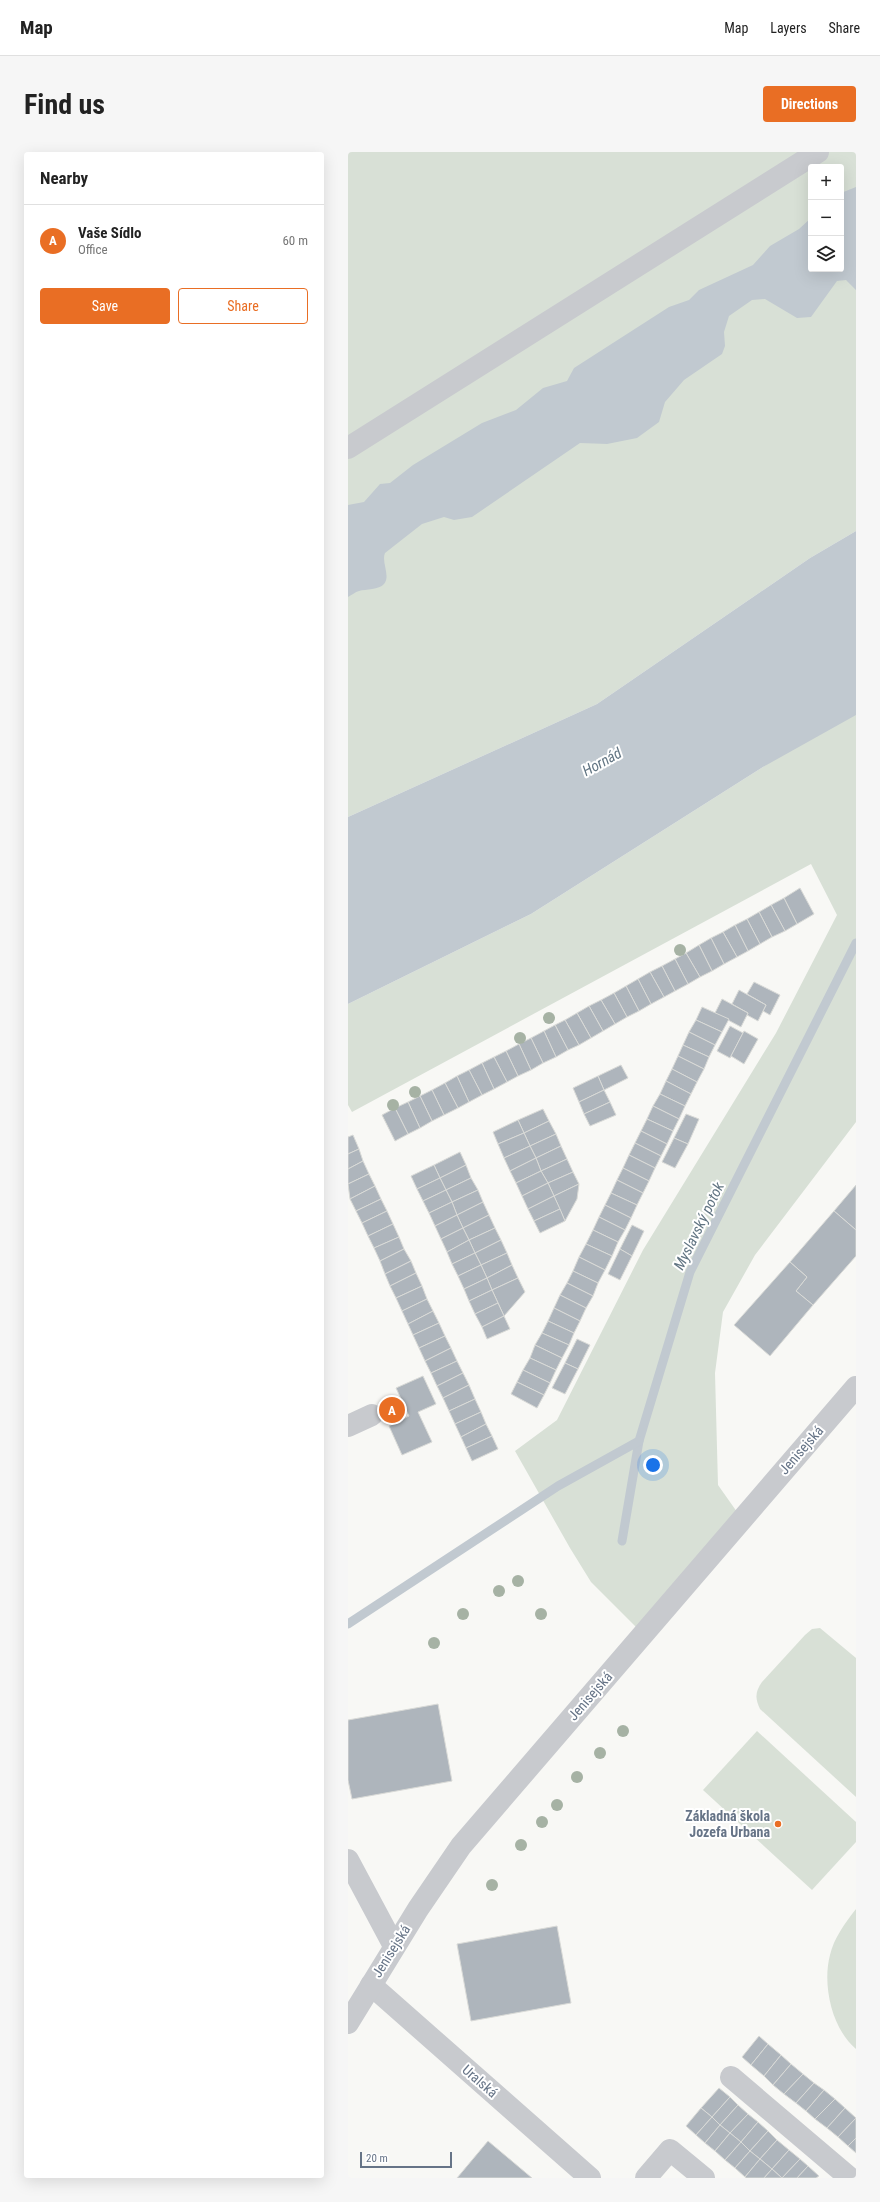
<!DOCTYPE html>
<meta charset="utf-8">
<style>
body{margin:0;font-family:"Roboto Condensed",sans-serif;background:#f6f6f6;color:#222}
.controls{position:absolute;right:12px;top:12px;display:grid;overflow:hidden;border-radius:4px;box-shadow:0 4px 16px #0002}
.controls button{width:36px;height:36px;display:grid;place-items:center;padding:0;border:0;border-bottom:1px solid #e0e0e0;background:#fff;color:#222;font:20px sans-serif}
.scale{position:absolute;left:12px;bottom:10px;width:92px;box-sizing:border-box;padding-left:4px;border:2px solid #667487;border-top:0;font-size:11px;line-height:14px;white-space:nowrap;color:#667487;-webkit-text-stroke:3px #fff;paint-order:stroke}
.you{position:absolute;left:305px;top:1313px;width:14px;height:14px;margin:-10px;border:3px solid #fff;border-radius:50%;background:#1a73e8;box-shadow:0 0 0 6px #1a73e833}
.badge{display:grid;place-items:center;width:26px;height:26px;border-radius:50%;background:#e96e24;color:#fff;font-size:13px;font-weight:700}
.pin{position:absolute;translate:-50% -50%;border:2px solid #fff;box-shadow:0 1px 4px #0006}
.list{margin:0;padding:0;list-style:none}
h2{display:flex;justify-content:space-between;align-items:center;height:52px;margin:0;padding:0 16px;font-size:17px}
h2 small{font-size:13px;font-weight:400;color:#767676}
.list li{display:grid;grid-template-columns:26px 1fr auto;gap:12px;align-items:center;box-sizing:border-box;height:72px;padding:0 16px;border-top:1px solid #e0e0e0}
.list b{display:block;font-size:15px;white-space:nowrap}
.list p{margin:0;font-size:13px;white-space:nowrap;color:#767676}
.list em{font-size:13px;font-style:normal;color:#767676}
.actions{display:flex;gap:8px;padding:12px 16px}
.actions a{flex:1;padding:9px 0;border:1px solid #e96e24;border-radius:4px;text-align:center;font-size:14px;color:#e96e24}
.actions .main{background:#e96e24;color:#fff}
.icon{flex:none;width:22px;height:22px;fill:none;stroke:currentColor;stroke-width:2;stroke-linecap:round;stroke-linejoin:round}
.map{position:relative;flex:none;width:508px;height:2026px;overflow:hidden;border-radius:4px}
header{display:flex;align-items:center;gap:24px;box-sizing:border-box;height:56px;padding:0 20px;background:#fff;border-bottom:1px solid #e0e0e0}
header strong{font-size:19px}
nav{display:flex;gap:22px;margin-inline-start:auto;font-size:14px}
.intro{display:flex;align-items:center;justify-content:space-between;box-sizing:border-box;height:96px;padding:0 24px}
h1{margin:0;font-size:28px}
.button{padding:10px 18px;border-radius:4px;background:#e96e24;color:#fff;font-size:14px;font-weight:700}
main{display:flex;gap:24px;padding:0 24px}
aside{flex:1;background:#fff;border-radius:4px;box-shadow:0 4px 16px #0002}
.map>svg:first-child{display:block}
.green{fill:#d8e0d6;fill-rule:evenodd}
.water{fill:#c1c9d0}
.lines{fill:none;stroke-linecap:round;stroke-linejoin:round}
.stream{stroke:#c1c9d0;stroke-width:9}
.building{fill:#aeb5bc;stroke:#d9dad7}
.minor{stroke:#c8cace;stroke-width:22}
.tree{fill:#a6b2a4}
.poi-dot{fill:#e96e24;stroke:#fff;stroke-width:1.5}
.labels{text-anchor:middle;stroke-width:4;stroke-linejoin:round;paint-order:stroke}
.street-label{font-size:14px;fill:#667487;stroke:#fff}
.poi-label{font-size:14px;font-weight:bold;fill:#667487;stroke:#fff;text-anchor:end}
.water-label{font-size:15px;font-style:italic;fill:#627583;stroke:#fff}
</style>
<header>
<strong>Map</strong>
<nav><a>Map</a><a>Layers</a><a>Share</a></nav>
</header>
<div class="intro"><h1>Find us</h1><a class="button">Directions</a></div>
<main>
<aside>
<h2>Nearby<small></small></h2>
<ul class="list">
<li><span class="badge">A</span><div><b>Vaše Sídlo</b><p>Office</p></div><em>60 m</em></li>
</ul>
<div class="actions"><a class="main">Save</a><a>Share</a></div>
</aside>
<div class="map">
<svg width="508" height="2026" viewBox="0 0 508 2026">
<rect width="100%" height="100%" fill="#f8f8f5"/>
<!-- green -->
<g class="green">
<path d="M 0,0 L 508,0 L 508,379 L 462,406 L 249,552 L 0,665 ZM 463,15 L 493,15 L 493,117 L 463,117 Z"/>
<path d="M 508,548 L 508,970 L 407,1103 L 375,1160 L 367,1221 L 370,1333 L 394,1367 L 295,1482 L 243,1430 L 222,1396 L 167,1299 L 209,1268 L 295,1098 L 428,881 L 489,763 L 463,712 L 4,960 L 0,953 L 0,852 L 183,762 L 415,615 Z"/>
<path d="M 472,1476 L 508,1506 L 508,1645 L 412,1557 C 407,1546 407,1540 414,1530 L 457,1483 L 464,1477 Z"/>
<path d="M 409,1579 L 508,1670 L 508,1690 L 464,1738 L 355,1638 Z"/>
<path d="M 508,1757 L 508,1897 C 484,1877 474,1833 482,1803 C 486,1786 497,1771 508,1757 Z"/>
</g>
<!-- water -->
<g class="water">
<path d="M 508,35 L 508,138 L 498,128 L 489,129 L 463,165 L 449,166 L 417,147 L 404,148 L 381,164 L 376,180 L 377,194 L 374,202 L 336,228 L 317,250 L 311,270 L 289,286 L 259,292 L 232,291 L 124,365 L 106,368 L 96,365 L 74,372 L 37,401 C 33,410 43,424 36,432 C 31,438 18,437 11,439 C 7,440 4,443 0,445 L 0,353 L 16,350 L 32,332 L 42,331 L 65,313 L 134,271 L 168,258 L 195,236 L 219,229 L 226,216 L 321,155 L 341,148 L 351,138 L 405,113 L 422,94 L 451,77 L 463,66 L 463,117 L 493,117 L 493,41 Z"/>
<path d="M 508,379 L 508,563 L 415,615 L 183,762 L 0,852 L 0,665 L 249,552 L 462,406 Z"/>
</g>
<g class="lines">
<!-- stream -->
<g class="stream">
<path d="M 274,1389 L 291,1289 L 342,1120 L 508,791"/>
<path d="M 0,1472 L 210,1334 L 291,1289"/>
</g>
</g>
<!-- building -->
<g class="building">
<path d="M 452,736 L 466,762 L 449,772 L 436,746 Z"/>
<path d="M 436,746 L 449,772 L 437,779 L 423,753 Z"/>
<path d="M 423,753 L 437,779 L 424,785 L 411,760 Z"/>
<path d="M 411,760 L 424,785 L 412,792 L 399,767 Z"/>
<path d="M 399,767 L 412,792 L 400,799 L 387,773 Z"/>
<path d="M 387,773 L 400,799 L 389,805 L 375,780 Z"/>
<path d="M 375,780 L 389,805 L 376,812 L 363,786 Z"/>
<path d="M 363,786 L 376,812 L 364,819 L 351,793 Z"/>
<path d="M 351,793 L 364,819 L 352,825 L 338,801 Z"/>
<path d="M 338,801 L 352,825 L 340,832 L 327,807 Z"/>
<path d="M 327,807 L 340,832 L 327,839 L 314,814 Z"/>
<path d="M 314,814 L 327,839 L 316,845 L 302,820 Z"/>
<path d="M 302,820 L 316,845 L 303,852 L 290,827 Z"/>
<path d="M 290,827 L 303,852 L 291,859 L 278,834 Z"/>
<path d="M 406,830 L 432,843 L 422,863 L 415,859 L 418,853 L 399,842 Z"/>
<path d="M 278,834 L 291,859 L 279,865 L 266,841 Z"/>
<path d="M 391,838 L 418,853 L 410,869 L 399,863 L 400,861 L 384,852 Z"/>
<path d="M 266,841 L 279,865 L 267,872 L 253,848 Z"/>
<path d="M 374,847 L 400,861 L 393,875 L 367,861 Z"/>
<path d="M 253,848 L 267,872 L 255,879 L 241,854 Z"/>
<path d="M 241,854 L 255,879 L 243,886 L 229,861 Z"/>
<path d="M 354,855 L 381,867 L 374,880 L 348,868 Z"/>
<path d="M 229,861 L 243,886 L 231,893 L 217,868 Z"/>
<path d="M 217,868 L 231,893 L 220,898 L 207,873 Z"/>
<path d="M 348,868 L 374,880 L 367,893 L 341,880 Z"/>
<path d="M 207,873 L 220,898 L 208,905 L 196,879 Z"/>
<path d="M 382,874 L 395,881 L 382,906 L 369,899 Z"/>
<path d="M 196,879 L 208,905 L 195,911 L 183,886 Z"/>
<path d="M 396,879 L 410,887 L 396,912 L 383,904 Z"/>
<path d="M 341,880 L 367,893 L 361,905 L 335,893 Z"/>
<path d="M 183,886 L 195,911 L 183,918 L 171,892 Z"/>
<path d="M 171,892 L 183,918 L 170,924 L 158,899 Z"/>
<path d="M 335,893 L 361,905 L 356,917 L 330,904 Z"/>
<path d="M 158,899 L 170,924 L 159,930 L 146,905 Z"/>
<path d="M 330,904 L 356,917 L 349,930 L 324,917 Z"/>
<path d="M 146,905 L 159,930 L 146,937 L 134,911 Z"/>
<path d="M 134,911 L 146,937 L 134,943 L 121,918 Z"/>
<path d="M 273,913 L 280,926 L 256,938 L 250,924 Z"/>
<path d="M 324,917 L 349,930 L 343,942 L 318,929 Z"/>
<path d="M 121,918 L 134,943 L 121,950 L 109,924 Z"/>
<path d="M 109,924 L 121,950 L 110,956 L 97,931 Z"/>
<path d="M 250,924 L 256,938 L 231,950 L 225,936 Z"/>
<path d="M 318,929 L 343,942 L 337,954 L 312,942 Z"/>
<path d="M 97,931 L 110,956 L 96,963 L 84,938 Z"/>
<path d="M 84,938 L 96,963 L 84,969 L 72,944 Z"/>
<path d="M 256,938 L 262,950 L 236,962 L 231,950 Z"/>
<path d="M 312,942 L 337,954 L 331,967 L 305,954 Z"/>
<path d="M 72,944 L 84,969 L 72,976 L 60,950 Z"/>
<path d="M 60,950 L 72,976 L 60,982 L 47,956 Z"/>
<path d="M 262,950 L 268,963 L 242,974 L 236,962 Z"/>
<path d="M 305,954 L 331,967 L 325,979 L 299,967 Z"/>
<path d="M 47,956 L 60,982 L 47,989 L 34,963 Z"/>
<path d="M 195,957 L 201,969 L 176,981 L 170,968 Z"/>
<path d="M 338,962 L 351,967 L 340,992 L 326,986 Z"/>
<path d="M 299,967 L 325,979 L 319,992 L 293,979 Z"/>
<path d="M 170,968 L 176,981 L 150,992 L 145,980 Z"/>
<path d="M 201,969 L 208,982 L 182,994 L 176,981 Z"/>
<path d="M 293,979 L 319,992 L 313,1004 L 287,991 Z"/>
<path d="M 176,981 L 182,994 L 156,1006 L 150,992 Z"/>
<path d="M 208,982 L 213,994 L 188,1006 L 182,994 Z"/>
<path d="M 5,983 L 11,997 L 0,1002 L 0,985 Z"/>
<path d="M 326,986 L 340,992 L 327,1016 L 314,1010 Z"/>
<path d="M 287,991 L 313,1004 L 307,1016 L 281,1003 Z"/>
<path d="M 182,994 L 188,1006 L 162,1019 L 156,1006 Z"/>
<path d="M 213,994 L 219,1007 L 193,1019 L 188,1006 Z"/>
<path d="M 11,997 L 15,1009 L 0,1017 L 0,1002 Z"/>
<path d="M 112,1000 L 118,1013 L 92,1026 L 86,1013 Z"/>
<path d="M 281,1003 L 307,1016 L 301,1029 L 275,1016 Z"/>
<path d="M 188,1006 L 193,1019 L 168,1031 L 162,1019 Z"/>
<path d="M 219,1007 L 225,1020 L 200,1031 L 193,1019 Z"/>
<path d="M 15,1009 L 21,1022 L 0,1032 L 0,1017 Z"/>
<path d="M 86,1013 L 92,1026 L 69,1037 L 63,1024 Z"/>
<path d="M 118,1013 L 123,1026 L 98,1038 L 92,1026 Z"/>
<path d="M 275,1016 L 301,1029 L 295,1041 L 269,1028 Z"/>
<path d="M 193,1019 L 200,1031 L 174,1044 L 168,1031 Z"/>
<path d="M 225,1020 L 231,1032 L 206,1044 L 200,1031 Z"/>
<path d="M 21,1022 L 27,1034 L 2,1047 L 0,1032 Z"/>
<path d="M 92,1026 L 98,1038 L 75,1049 L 69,1037 Z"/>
<path d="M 123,1026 L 130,1038 L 104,1050 L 98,1038 Z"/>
<path d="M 269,1028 L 295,1041 L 289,1053 L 263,1041 Z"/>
<path d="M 200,1031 L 206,1044 L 180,1057 L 174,1044 Z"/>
<path d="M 231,1032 L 229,1047 L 217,1069 L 206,1044 Z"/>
<path d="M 508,1033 L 508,1078 L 486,1059 Z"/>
<path d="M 27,1034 L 33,1047 L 8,1059 L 2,1047 Z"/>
<path d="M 98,1038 L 104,1050 L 81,1061 L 75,1049 Z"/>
<path d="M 130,1038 L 135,1050 L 109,1063 L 104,1050 Z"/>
<path d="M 263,1041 L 289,1053 L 283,1066 L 257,1053 Z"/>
<path d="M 206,1044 L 212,1057 L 186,1069 L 180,1057 Z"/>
<path d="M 33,1047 L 39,1059 L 14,1071 L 8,1059 Z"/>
<path d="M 104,1050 L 109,1063 L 87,1074 L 81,1061 Z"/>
<path d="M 135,1050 L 141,1063 L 115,1076 L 109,1063 Z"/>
<path d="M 257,1053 L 283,1066 L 277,1078 L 251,1065 Z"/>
<path d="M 212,1057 L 217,1069 L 192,1081 L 186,1069 Z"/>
<path d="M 39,1059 L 45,1072 L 20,1084 L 14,1071 Z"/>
<path d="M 486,1059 L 508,1078 L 508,1104 L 465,1153 L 448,1139 L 459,1125 L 442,1110 Z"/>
<path d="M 109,1063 L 115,1076 L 93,1087 L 87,1074 Z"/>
<path d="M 141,1063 L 147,1076 L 121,1088 L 115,1076 Z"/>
<path d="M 251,1065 L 277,1078 L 270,1090 L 245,1078 Z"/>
<path d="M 45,1072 L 51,1085 L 26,1096 L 20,1084 Z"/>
<path d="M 284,1073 L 296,1079 L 284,1104 L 272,1097 Z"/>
<path d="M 115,1076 L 121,1088 L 99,1100 L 93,1087 Z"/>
<path d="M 147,1076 L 153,1088 L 127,1101 L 121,1088 Z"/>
<path d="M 245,1078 L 270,1090 L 264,1104 L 238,1092 Z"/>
<path d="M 51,1085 L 56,1097 L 32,1109 L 26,1096 Z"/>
<path d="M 121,1088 L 127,1101 L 104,1112 L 99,1100 Z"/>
<path d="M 153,1088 L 159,1101 L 133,1113 L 127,1101 Z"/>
<path d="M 238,1092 L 264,1104 L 257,1118 L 231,1105 Z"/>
<path d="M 56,1097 L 63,1109 L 37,1122 L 32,1109 Z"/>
<path d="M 272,1097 L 284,1104 L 272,1128 L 260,1122 Z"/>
<path d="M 127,1101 L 133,1113 L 110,1124 L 104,1112 Z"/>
<path d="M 159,1101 L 164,1113 L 139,1126 L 133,1113 Z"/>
<path d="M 231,1105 L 257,1118 L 250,1131 L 225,1119 Z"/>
<path d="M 63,1109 L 68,1121 L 42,1134 L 37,1122 Z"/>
<path d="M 442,1110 L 459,1125 L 448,1139 L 465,1153 L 422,1204 L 386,1173 Z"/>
<path d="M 133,1113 L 139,1126 L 116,1137 L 110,1124 Z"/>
<path d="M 164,1113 L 170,1126 L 144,1138 L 139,1126 Z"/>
<path d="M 225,1119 L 250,1131 L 245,1144 L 219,1131 Z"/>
<path d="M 68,1121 L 74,1134 L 48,1146 L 42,1134 Z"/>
<path d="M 139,1126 L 144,1138 L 121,1149 L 116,1137 Z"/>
<path d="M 170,1126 L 177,1140 L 156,1164 L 144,1138 Z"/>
<path d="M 219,1131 L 245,1144 L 238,1156 L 212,1143 Z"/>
<path d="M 74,1134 L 79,1147 L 54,1159 L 48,1146 Z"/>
<path d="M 144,1138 L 150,1151 L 127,1162 L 121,1149 Z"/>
<path d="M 212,1143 L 238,1156 L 232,1169 L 206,1156 Z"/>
<path d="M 79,1147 L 85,1159 L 60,1172 L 54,1159 Z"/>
<path d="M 150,1151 L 156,1164 L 134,1175 L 127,1162 Z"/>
<path d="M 206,1156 L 232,1169 L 226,1181 L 200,1169 Z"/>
<path d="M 85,1159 L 91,1171 L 65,1183 L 60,1172 Z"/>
<path d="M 156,1164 L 162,1177 L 139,1187 L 134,1175 Z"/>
<path d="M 200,1169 L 226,1181 L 221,1193 L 194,1181 Z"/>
<path d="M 91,1171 L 97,1184 L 71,1196 L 65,1183 Z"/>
<path d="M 194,1181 L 221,1193 L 214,1206 L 187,1193 Z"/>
<path d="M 97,1184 L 103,1196 L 77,1209 L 71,1196 Z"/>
<path d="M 229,1187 L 242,1193 L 230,1217 L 217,1211 Z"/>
<path d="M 187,1193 L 214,1206 L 208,1218 L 182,1206 Z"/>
<path d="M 103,1196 L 109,1209 L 83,1221 L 77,1209 Z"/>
<path d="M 182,1206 L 208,1218 L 202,1231 L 175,1218 Z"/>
<path d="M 109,1209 L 115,1221 L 89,1234 L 83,1221 Z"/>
<path d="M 217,1211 L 230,1217 L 217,1242 L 204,1236 Z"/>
<path d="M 175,1218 L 202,1231 L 196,1243 L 169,1230 Z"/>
<path d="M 115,1221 L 121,1233 L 95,1246 L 89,1234 Z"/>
<path d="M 75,1224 L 88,1252 L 70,1260 L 84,1290 L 54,1303 L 41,1274 L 61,1264 L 48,1236 Z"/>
<path d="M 169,1230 L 196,1243 L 189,1256 L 163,1242 Z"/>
<path d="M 121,1233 L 127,1247 L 101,1259 L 95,1246 Z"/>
<path d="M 127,1247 L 133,1260 L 107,1272 L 101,1259 Z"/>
<path d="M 133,1260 L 138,1272 L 113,1285 L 107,1272 Z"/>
<path d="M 138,1272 L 144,1284 L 118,1296 L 113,1285 Z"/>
<path d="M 144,1284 L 150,1297 L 124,1309 L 118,1296 Z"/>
<path d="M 90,1552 L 104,1629 L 4,1647 L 0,1628 L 0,1568 Z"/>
<path d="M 209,1774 L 223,1851 L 123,1869 L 109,1792 Z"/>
<path d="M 411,1884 L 420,1892 L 403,1913 L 394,1905 Z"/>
<path d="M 420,1892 L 433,1903 L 416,1924 L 403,1913 Z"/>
<path d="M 433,1903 L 443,1912 L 425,1933 L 416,1924 Z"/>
<path d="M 443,1912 L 455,1922 L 436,1942 L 425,1933 Z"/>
<path d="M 455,1922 L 466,1931 L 448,1951 L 436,1942 Z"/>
<path d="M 466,1931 L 476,1938 L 458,1959 L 448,1951 Z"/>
<path d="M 371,1936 L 382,1945 L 364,1965 L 353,1956 Z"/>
<path d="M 476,1938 L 487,1947 L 467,1967 L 458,1959 Z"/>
<path d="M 382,1945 L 390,1953 L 372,1973 L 364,1965 Z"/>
<path d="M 487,1947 L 497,1956 L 479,1976 L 467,1967 Z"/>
<path d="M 390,1953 L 400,1962 L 382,1981 L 372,1973 Z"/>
<path d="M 353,1956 L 364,1965 L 348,1983 L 338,1974 Z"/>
<path d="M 497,1956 L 508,1966 L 490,1985 L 479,1976 Z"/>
<path d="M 400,1962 L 410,1970 L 393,1990 L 382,1981 Z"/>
<path d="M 364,1965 L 372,1973 L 357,1991 L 348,1983 Z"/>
<path d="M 508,1966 L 508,1986 L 500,1994 L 490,1985 Z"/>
<path d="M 410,1970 L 420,1979 L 402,1999 L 393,1990 Z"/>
<path d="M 372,1973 L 382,1981 L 367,1999 L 357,1991 Z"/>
<path d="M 420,1979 L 429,1988 L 412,2007 L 402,1999 Z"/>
<path d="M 382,1981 L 393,1990 L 377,2008 L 367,1999 Z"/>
<path d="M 508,1986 L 508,2001 L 500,1994 Z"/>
<path d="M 429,1988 L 441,1998 L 424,2017 L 412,2007 Z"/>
<path d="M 140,1989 L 184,2026 L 109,2026 Z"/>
<path d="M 393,1990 L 402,1999 L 387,2016 L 377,2008 Z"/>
<path d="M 441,1998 L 452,2007 L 434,2026 L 424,2017 Z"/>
<path d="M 402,1999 L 412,2007 L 397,2025 L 387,2016 Z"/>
<path d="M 412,2007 L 424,2017 L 416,2026 L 398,2026 L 397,2025 Z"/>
<path d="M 452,2007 L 460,2014 L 449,2026 L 434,2026 Z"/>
<path d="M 460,2014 L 471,2024 L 468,2026 L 449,2026 Z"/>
<path d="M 424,2017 L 434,2026 L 416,2026 Z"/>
</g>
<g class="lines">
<!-- minor -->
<g class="minor">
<path d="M 0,296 L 470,0"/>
<path d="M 0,1274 L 24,1263"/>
<path d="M 0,1708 L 46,1794"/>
<path d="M 23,1833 L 242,2026"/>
<path d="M 0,1871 L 70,1757 L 113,1694 L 508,1235"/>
<path d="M 383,1925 L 502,2026"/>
<path d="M 298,2026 L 322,1998 L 356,2026"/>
</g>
</g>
<!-- trees -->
<g class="tree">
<circle cx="332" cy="798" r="6"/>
<circle cx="201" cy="866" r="6"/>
<circle cx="172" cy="886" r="6"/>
<circle cx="67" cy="940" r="6"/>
<circle cx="45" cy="953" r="6"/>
<circle cx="170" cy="1429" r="6"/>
<circle cx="151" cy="1439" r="6"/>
<circle cx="115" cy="1462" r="6"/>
<circle cx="193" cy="1462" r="6"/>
<circle cx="86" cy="1491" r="6"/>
<circle cx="275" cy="1579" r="6"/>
<circle cx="252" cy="1601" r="6"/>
<circle cx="229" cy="1625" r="6"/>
<circle cx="209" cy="1653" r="6"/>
<circle cx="194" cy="1670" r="6"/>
<circle cx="173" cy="1693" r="6"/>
<circle cx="144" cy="1733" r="6"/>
</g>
<!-- markers -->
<circle class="poi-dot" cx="430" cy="1672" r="4"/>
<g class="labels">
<!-- street labels -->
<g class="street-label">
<text transform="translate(453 1298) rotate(-49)" y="5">Jenisejská</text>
<text transform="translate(242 1544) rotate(-49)" y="5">Jenisejská</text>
<text transform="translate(43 1799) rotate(-58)" y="5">Jenisejská</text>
<text transform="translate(132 1929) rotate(41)" y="5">Uralská</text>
</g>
<!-- poi labels -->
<g class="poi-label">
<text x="422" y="1669">Základná škola<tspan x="422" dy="16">Jozefa Urbana</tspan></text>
</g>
<!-- water labels -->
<g class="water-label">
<text transform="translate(254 610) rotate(-29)" y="5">Hornád</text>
<text transform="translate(351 1074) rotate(-64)" y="5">Myslavský potok</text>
</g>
</g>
</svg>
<div class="controls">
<button>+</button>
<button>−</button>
<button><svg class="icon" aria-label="layers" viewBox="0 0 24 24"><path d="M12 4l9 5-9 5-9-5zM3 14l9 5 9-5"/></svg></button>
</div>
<div class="scale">20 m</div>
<div class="you"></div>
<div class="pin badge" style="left:44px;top:1258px">A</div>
</div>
</main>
